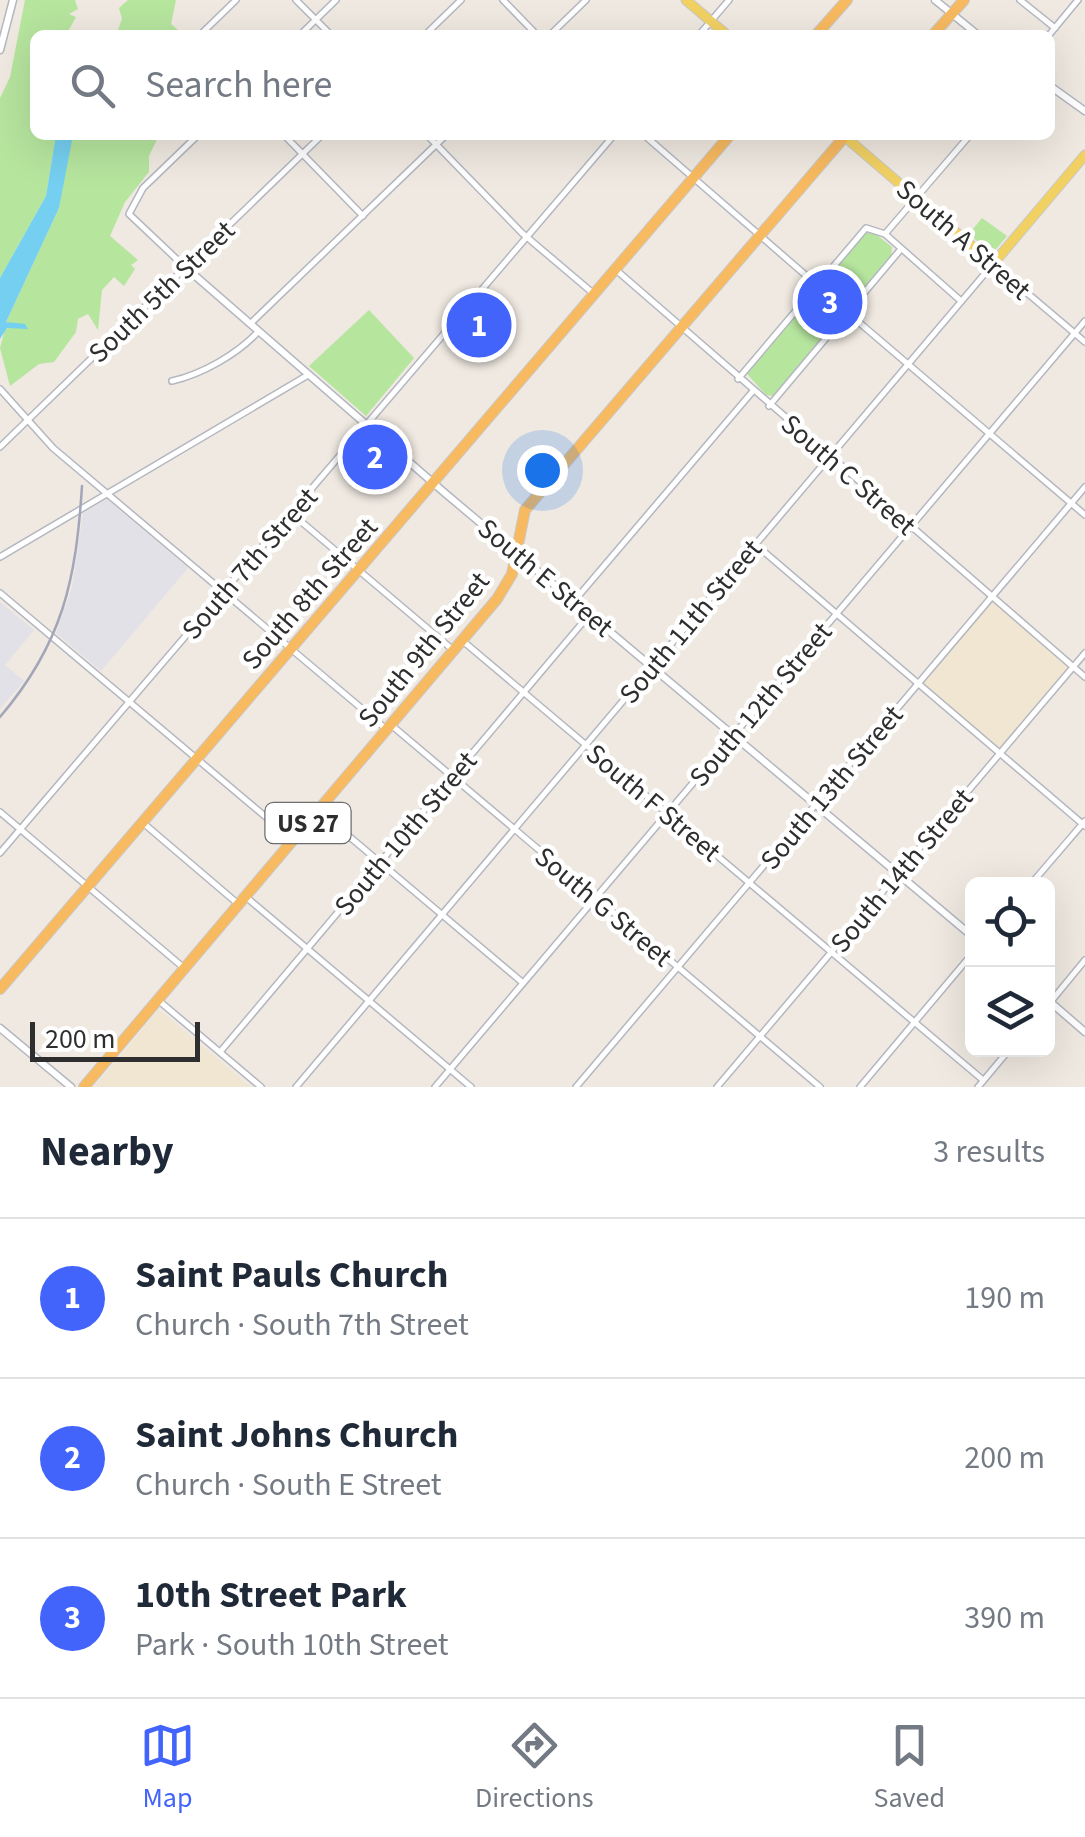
<!DOCTYPE html>
<meta charset="utf-8">
<style>
body{margin:0;font-family:"Source Sans 3",sans-serif;background:#f6f6f7;color:#1f2937}
.controls{position:absolute;right:30px;bottom:30px;display:grid;overflow:hidden;border-radius:15px;box-shadow:0 10px 40px #0002}
.controls button{width:90px;height:90px;display:grid;place-items:center;padding:0;border:0;border-bottom:2px solid #e0e1e3;background:#fff;color:#1f2937;font:50px sans-serif}
.scale{position:absolute;left:30px;bottom:25px;width:170px;box-sizing:border-box;padding-left:10px;border:5px solid #2e2e2e;border-top:0;font-size:28px;line-height:35px;white-space:nowrap;color:#2e2e2e;-webkit-text-stroke:8px #fff;paint-order:stroke}
.you{position:absolute;left:542px;top:470px;width:35px;height:35px;margin:-25px;border:8px solid #fff;border-radius:50%;background:#1a73e8;box-shadow:0 0 0 15px #1a73e833}
.badge{display:grid;place-items:center;width:65px;height:65px;border-radius:50%;background:#4264fb;color:#fff;font-size:32px;font-weight:700}
.pin{position:absolute;translate:-50% -50%;border:5px solid #fff;box-shadow:0 2px 10px #0006}
.list{margin:0;padding:0;list-style:none}
h2{display:flex;justify-content:space-between;align-items:center;height:130px;margin:0;padding:0 40px;font-size:42px}
h2 small{font-size:32px;font-weight:400;color:#747a83}
.list li{display:grid;grid-template-columns:65px 1fr auto;gap:30px;align-items:center;box-sizing:border-box;height:160px;padding:0 40px;border-top:2px solid #e0e1e3}
.list b{display:block;font-size:38px;white-space:nowrap}
.list p{margin:0;font-size:32px;white-space:nowrap;color:#747a83}
.list em{font-size:32px;font-style:normal;color:#747a83}
.icon{flex:none;width:55px;height:55px;fill:none;stroke:currentColor;stroke-width:2;stroke-linecap:round;stroke-linejoin:round}
.map{position:relative;flex:none;width:1085px;height:1087px;overflow:hidden}
.search{position:absolute;background:#fff;box-shadow:0 10px 40px #0002;left:30px;right:30px;top:30px;height:110px;display:flex;align-items:center;gap:25px;box-sizing:border-box;padding:0 35px;border-radius:15px;color:#747a83;font-size:38px}
.sheet{height:610px;background:#fff}
nav{display:flex;justify-content:space-around;align-items:center;box-sizing:border-box;height:140px;border-top:2px solid #e0e1e3;background:#fff;font-size:28px;color:#747a83}
nav a{display:grid;justify-items:center;gap:5px}
nav .on{color:#4264fb}
.map>svg:first-child{display:block}
.industrial{fill:#e3e1e8}
.education{fill:#f0e6d1}
.green{fill:#b6e59e}
.water{fill:#75cff0}
.lines{fill:none;stroke-linecap:round;stroke-linejoin:round}
.minor-casing{stroke:#b4b7c1;stroke-width:8}
.tertiary-casing{stroke:#b4b7c1;stroke-width:9}
.primary-casing{stroke:#c9c9c9;stroke-width:11}
.trunk-casing{stroke:#c9c9c9;stroke-width:12}
.minor{stroke:#fff;stroke-width:5}
.tertiary{stroke:#fff;stroke-width:6}
.primary{stroke:#f2d163;stroke-width:9}
.trunk{stroke:#f8ba60;stroke-width:10}
.rail{stroke:#a3a6b8;stroke-width:2.5}
.labels{text-anchor:middle;stroke-width:9;stroke-linejoin:round;paint-order:stroke}
.shield{fill:#fff;stroke:#6d6d6d;stroke-width:2.5}
.shield-label{font-size:25px;font-weight:bold;fill:#2e2e2e}
.street-label{font-size:28px;fill:#2e2e2e;stroke:#fff}
</style>
<div class="map">
<svg width="1085" height="1087" viewBox="0 0 1085 1087">
<rect width="100%" height="100%" fill="#efe9e1"/>
<!-- industrial -->
<g class="industrial">
<path d="M 107,499 L 188,568 L 101,671 L 56,633 L 72,588 L 83,513 Z"/>
<path d="M 0,602 L 34,630 L 5,665 L 24,681 L 0,709 Z"/>
</g>
<!-- education -->
<g class="education">
<path d="M 992,596 L 1074,667 L 1000,753 L 919,684 Z"/>
<path d="M 159,1010 L 215,1057 L 250,1087 L 94,1087 Z"/>
</g>
<!-- green -->
<g class="green">
<path d="M 25,0 L 75,0 L 78,9 L 69,14 L 76,17 L 66,35 L 35,35 L 35,135 L 56,136 L 46,196 L 0,278 L 0,98 L 10,77 Z"/>
<path d="M 128,0 L 176,0 L 171,24 L 178,30 L 175,35 L 116,35 L 122,19 L 119,8 Z"/>
<path d="M 159,135 L 149,156 L 149,172 L 125,202 L 110,236 L 138,260 L 131,265 L 135,269 L 124,286 L 114,277 L 102,290 L 98,330 L 88,314 L 78,319 L 76,332 L 54,362 L 39,364 L 10,386 L 0,348 L 5,329 L 22,325 L 6,322 L 59,208 L 70,136 Z"/>
<path d="M 982,218 L 1007,236 L 992,254 L 969,234 Z"/>
<path d="M 873,232 L 892,247 L 891,257 L 773,396 L 766,395 L 747,374 L 866,233 Z"/>
<path d="M 369,310 L 414,358 L 366,416 L 309,366 Z"/>
</g>
<!-- water -->
<path class="water" d="M 56,135 L 73,135 L 59,208 L 6,322 L 25,324 L 28,329 L 7,328 L 0,339 L 0,278 L 46,196 Z"/>
<g class="lines">
<!-- minor casing -->
<g class="minor-casing">
<g id="minor">
<path d="M 296,0 L 331,35"/>
<path d="M 503,0 L 537,35"/>
<path d="M 1020,0 L 1055,28"/>
<path d="M 200,35 L 236,0"/>
<path d="M 300,35 L 336,0"/>
<path d="M 425,35 L 461,0"/>
<path d="M 550,35 L 586,0"/>
<path d="M 699,35 L 729,0"/>
<path d="M 1049,35 L 1078,0"/>
<path d="M 284,135 L 363,216"/>
<path d="M 427,135 L 522,233 L 594,294"/>
<path d="M 644,135 L 817,285"/>
<path d="M 885,234 L 970,135"/>
<path d="M 185,267 L 129,214 L 143,188 L 198,135"/>
<path d="M 615,269 L 1085,677"/>
<path d="M 848,313 L 1085,515"/>
<path d="M 250,324 L 446,135"/>
<path d="M 738,379 L 866,228 L 885,234 L 961,301"/>
<path d="M 172,381 C 203,374 237,354 258,332"/>
<path d="M 0,389 L 53,448 L 386,729"/>
<path d="M 769,406 L 901,249"/>
<path d="M 0,447 L 322,135"/>
<path d="M 291,513 L 453,650"/>
<path d="M 755,544 L 1085,826"/>
<path d="M 0,557 L 308,375"/>
<path d="M 0,593 L 292,839"/>
<path d="M 575,600 L 753,391"/>
<path d="M 464,642 L 983,1080"/>
<path d="M 390,724 L 820,1087"/>
<path d="M 319,811 L 523,983"/>
<path d="M 0,812 L 184,968"/>
<path d="M 142,822 L 237,903"/>
<path d="M 0,853 L 614,135"/>
<path d="M 1031,884 L 1085,821"/>
<path d="M 246,897 L 471,1087"/>
<path d="M 158,1000 L 261,1087"/>
<path d="M 1048,1005 L 1085,960"/>
<path d="M 220,1052 L 589,615"/>
<path d="M 296,1087 L 993,264 L 1085,342"/>
<path d="M 435,1087 L 1085,321"/>
<path d="M 576,1087 L 1085,487"/>
<path d="M 717,1087 L 1085,653"/>
<path d="M 860,1087 L 972,954"/>
<path d="M 978,1087 L 1009,1050"/>
</g>
</g>
<!-- tertiary casing -->
<g class="tertiary-casing">
<g id="tertiary">
<path d="M 935,0 L 978,35"/>
<path d="M 0,50 L 13,0"/>
<path d="M 1050,86 L 1085,111"/>
<path d="M 185,267 L 446,494 L 972,936"/>
<path d="M 1048,1000 L 1085,1032"/>
<path d="M 0,1028 L 71,1087"/>
</g>
</g>
<!-- primary casing -->
<g class="primary-casing">
<g id="primary">
<path d="M 686,0 L 727,35"/>
<path d="M 843,135 L 993,264 L 1085,155"/>
</g>
</g>
<!-- trunk casing -->
<g class="trunk-casing">
<g id="trunk">
<path d="M 816,35 L 847,0"/>
<path d="M 933,35 L 964,0"/>
<path d="M 0,989 L 730,135"/>
<path d="M 84,1087 L 497,599 L 512,574 L 525,510 L 846,135"/>
</g>
</g>
<!-- minor -->
<use href="#minor" class="minor"/>
<!-- tertiary -->
<use href="#tertiary" class="tertiary"/>
<!-- primary -->
<use href="#primary" class="primary"/>
<!-- trunk -->
<use href="#trunk" class="trunk"/>
<!-- rail -->
<path class="rail" d="M 0,717 C 63,643 76,580 82,486"/>
</g>
<g class="labels">
<!-- shield labels -->
<rect class="shield" x="265.5" y="803" width="85" height="40" rx="8"/>
<g class="shield-label">
<text x="308" y="832">US 27</text>
</g>
<!-- street labels -->
<g class="street-label">
<text transform="translate(964 239) rotate(41)" y="10">South A Street</text>
<text transform="translate(161 291) rotate(-44)" y="10">South 5th Street</text>
<text transform="translate(849 474) rotate(41)" y="10">South C Street</text>
<text transform="translate(249 563) rotate(-49)" y="10">South 7th Street</text>
<text transform="translate(546 577) rotate(40)" y="10">South E Street</text>
<text transform="translate(309 593) rotate(-49)" y="10">South 8th Street</text>
<text transform="translate(690 621) rotate(-50)" y="10">South 11th Street</text>
<text transform="translate(423 649) rotate(-51)" y="10">South 9th Street</text>
<text transform="translate(760 704) rotate(-50)" y="10">South 12th Street</text>
<text transform="translate(831 787) rotate(-50)" y="10">South 13th Street</text>
<text transform="translate(654 802) rotate(40)" y="10">South F Street</text>
<text transform="translate(405 833) rotate(-50)" y="10">South 10th Street</text>
<text transform="translate(901 870) rotate(-50)" y="10">South 14th Street</text>
<text transform="translate(604 906) rotate(40)" y="10">South G Street</text>
</g>
</g>
</svg>
<div class="controls">
<button><svg class="icon" aria-label="locate" viewBox="0 0 24 24"><circle cx="12" cy="12" r="6"/><path d="M12 2v4M12 18v4M2 12h4M18 12h4"/></svg></button>
<button><svg class="icon" aria-label="layers" viewBox="0 0 24 24"><path d="M12 4l9 5-9 5-9-5zM3 14l9 5 9-5"/></svg></button>
</div>
<div class="scale">200 m</div>
<div class="you"></div>
<div class="pin badge" style="left:479px;top:325px">1</div>
<div class="pin badge" style="left:375px;top:457px">2</div>
<div class="pin badge" style="left:830px;top:302px">3</div>
<div class="search"><svg class="icon" aria-label="search" viewBox="0 0 24 24"><circle cx="10" cy="10" r="6"/><path d="M15 15l6 6"/></svg>Search here</div>
</div>
<section class="sheet">
<h2>Nearby<small>3 results</small></h2>
<ul class="list">
<li><span class="badge">1</span><div><b>Saint Pauls Church</b><p>Church · South 7th Street</p></div><em>190 m</em></li>
<li><span class="badge">2</span><div><b>Saint Johns Church</b><p>Church · South E Street</p></div><em>200 m</em></li>
<li><span class="badge">3</span><div><b>10th Street Park</b><p>Park · South 10th Street</p></div><em>390 m</em></li>
</ul>
</section>
<nav>
<a class="on"><svg class="icon" aria-label="map" viewBox="0 0 24 24"><path d="M3 6l6-2 6 2 6-2v14l-6 2-6-2-6 2zM9 4v14M15 6v14"/></svg>Map</a>
<a><svg class="icon" aria-label="directions" viewBox="0 0 24 24"><path d="M12 3l9 9-9 9-9-9zM9 14v-3h6M13 9l2 2-2 2"/></svg>Directions</a>
<a><svg class="icon" aria-label="saved" viewBox="0 0 24 24"><path d="M7 4h10v16l-5-4-5 4z"/></svg>Saved</a>
</nav>
